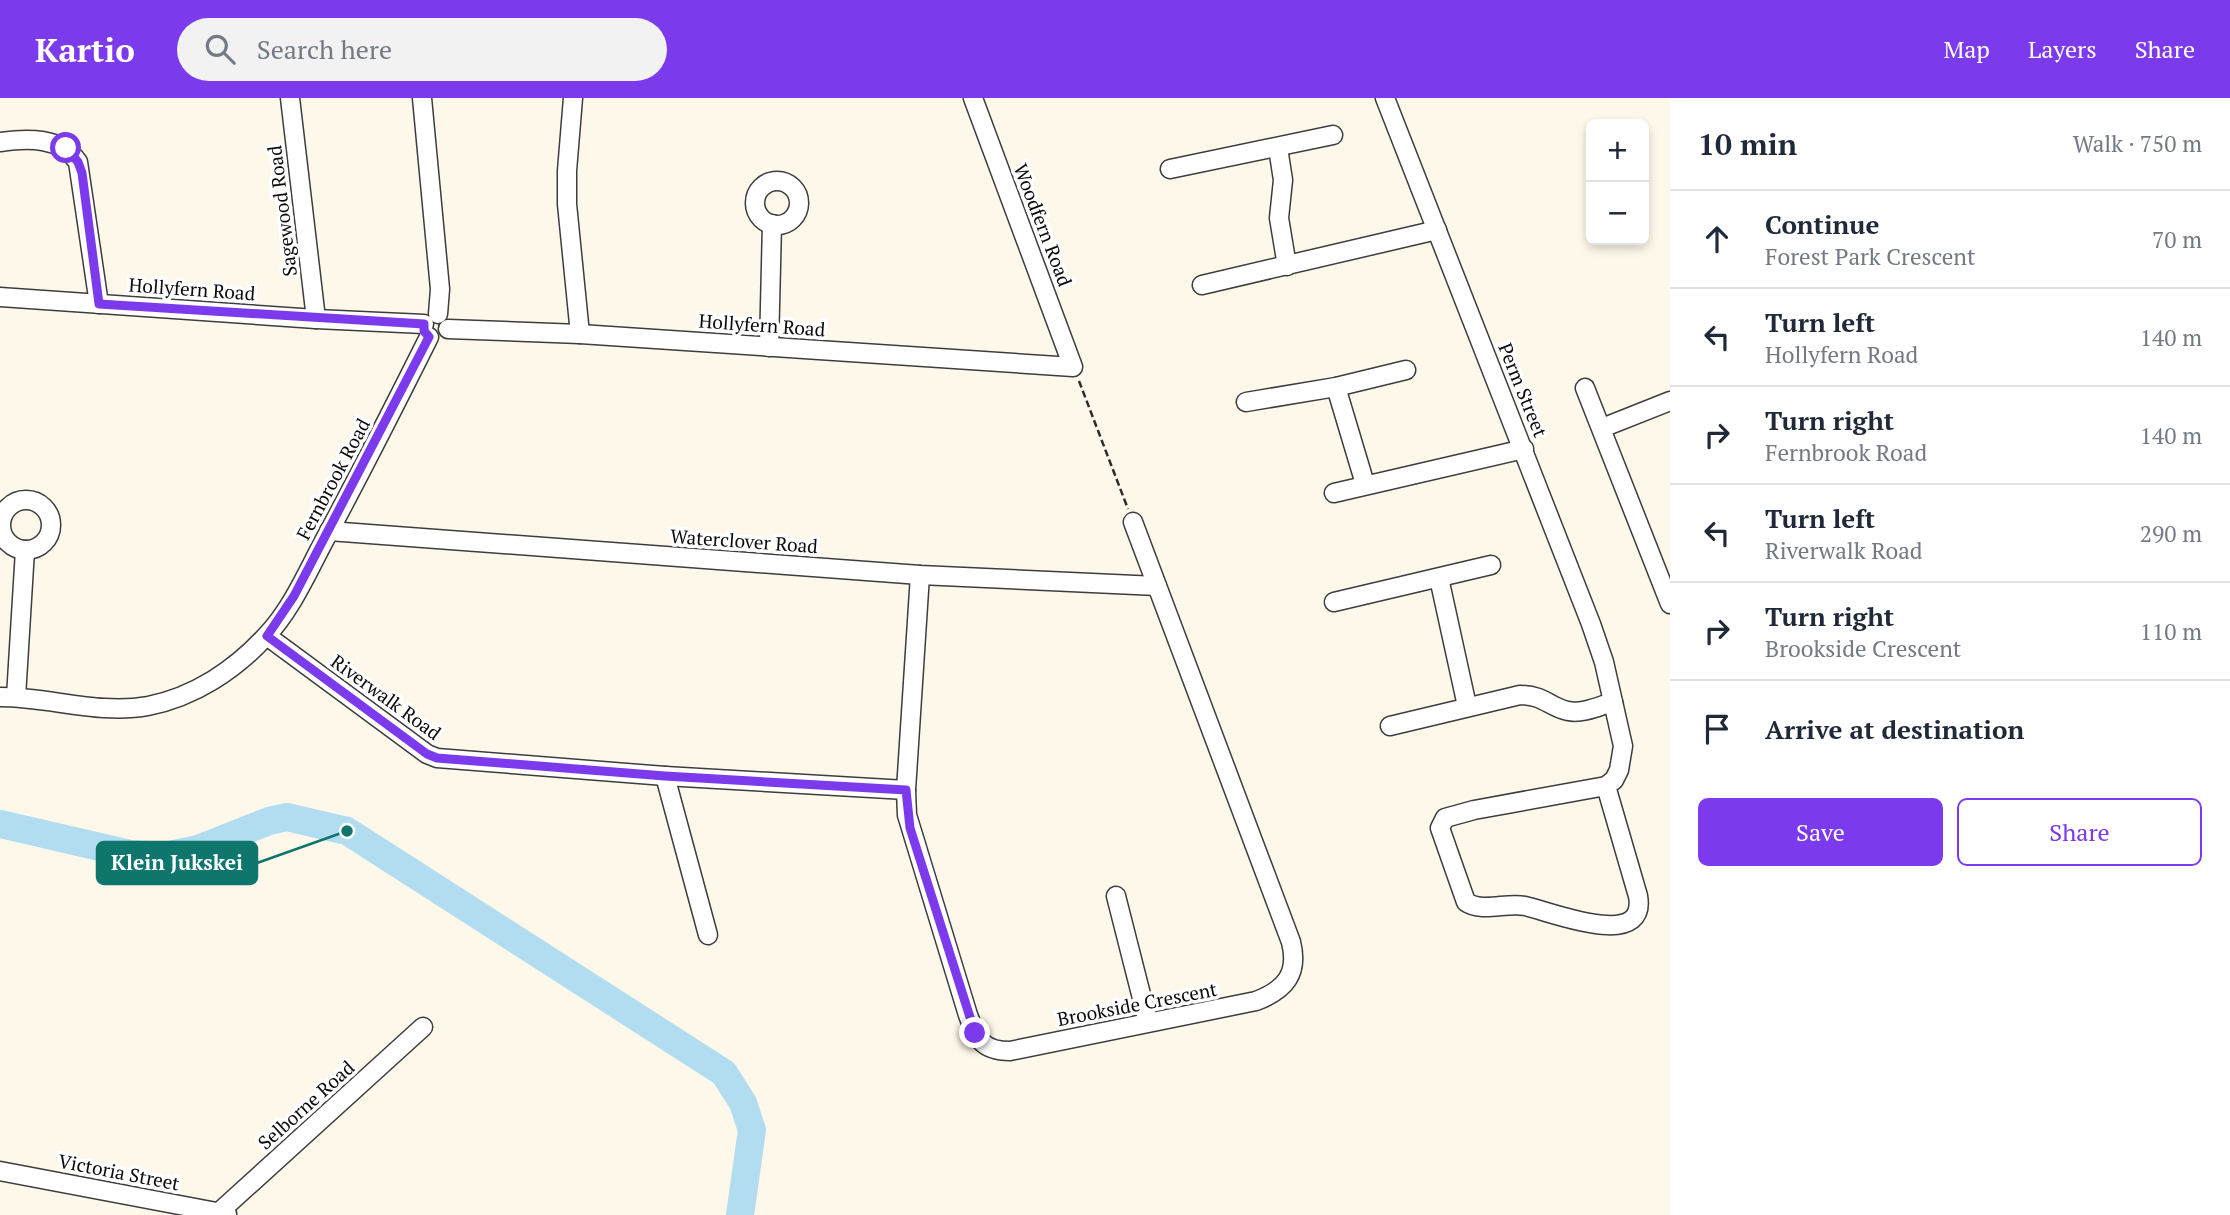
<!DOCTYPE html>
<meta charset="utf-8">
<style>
body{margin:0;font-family:"PT Serif",serif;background:#f2f2f3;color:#1f2937}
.controls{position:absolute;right:21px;top:21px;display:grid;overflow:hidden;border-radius:10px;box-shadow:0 4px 10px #0003}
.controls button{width:63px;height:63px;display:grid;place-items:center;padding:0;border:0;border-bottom:2px solid #e0e1e3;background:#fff;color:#1f2937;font:35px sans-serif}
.stop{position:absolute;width:21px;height:21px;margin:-16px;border:5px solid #7c3aed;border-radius:50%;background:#fff}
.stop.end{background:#7c3aed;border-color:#fff;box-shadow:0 2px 7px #0008}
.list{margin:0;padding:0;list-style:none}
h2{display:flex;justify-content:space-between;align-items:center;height:91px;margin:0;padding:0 28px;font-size:30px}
h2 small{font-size:23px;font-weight:400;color:#747a83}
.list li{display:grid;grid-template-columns:46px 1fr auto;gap:21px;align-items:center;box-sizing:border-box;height:98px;padding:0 28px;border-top:2px solid #e0e1e3}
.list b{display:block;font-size:26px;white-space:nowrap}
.list p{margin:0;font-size:23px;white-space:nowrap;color:#747a83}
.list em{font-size:23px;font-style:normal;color:#747a83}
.actions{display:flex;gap:14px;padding:21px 28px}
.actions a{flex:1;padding:16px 0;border:2px solid #7c3aed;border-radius:10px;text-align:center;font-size:24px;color:#7c3aed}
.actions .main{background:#7c3aed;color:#fff}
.icon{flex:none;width:38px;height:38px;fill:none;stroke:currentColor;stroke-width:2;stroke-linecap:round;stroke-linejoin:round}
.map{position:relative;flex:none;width:1670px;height:1117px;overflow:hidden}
header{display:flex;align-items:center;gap:42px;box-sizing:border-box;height:98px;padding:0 35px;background:#7c3aed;color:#fff}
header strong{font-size:33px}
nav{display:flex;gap:38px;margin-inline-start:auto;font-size:24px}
.search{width:490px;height:63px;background:#f2f2f3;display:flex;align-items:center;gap:18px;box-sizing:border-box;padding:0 24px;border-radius:38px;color:#747a83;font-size:26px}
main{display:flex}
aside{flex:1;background:#fff}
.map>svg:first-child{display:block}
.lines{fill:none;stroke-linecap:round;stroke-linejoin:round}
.river{stroke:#b2ddf1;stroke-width:28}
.minor-casing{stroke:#3d3d3d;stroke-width:21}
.path{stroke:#2c2c2c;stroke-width:2.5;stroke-dasharray:7 3.5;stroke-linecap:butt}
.minor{stroke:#fff;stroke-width:18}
.route{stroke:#7c3aed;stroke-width:9}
.labels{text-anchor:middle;stroke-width:7;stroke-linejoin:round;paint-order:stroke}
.street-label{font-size:19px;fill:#0a0a0a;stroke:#fff}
.leader{fill:none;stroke:#0f766e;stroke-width:2.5}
.callout-dot{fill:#0f766e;stroke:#fff;stroke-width:2.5}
.callout{fill:#0f766e;stroke:#0f766e;stroke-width:2.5}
.callout-label{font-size:21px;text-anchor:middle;font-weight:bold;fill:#fff}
</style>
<header>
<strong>Kartio</strong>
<div class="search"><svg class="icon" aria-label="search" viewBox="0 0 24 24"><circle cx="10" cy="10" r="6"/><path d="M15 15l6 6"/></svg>Search here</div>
<nav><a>Map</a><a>Layers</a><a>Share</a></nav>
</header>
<main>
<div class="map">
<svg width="1670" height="1117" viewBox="0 0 1670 1117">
<rect width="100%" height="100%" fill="#fdf8e9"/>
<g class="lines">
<!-- river -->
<path class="river" d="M 0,726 L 130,756 L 165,758 L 198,751 L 269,723 L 287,719 L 347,733 L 724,975 L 743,1005 L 752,1032 L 740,1117"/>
<!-- minor casing -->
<g class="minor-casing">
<g id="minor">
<path d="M 290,0 L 316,221"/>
<path d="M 422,0 L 440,191 L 438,216"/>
<path d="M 573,0 L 567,73 L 567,106 L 580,236"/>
<path d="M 1385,0 L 1591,526 L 1604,564 L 1623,648 L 1619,672 L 1614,682 L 1606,688 L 1474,712 L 1445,720 L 1440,730 L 1466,804 C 1482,815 1507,804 1525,808 C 1549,813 1648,854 1638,798 L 1606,688"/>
<path d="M 0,44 C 28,40 61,39 78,64 L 99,206"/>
<path d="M 1278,50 L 1283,82 L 1279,120 L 1287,168"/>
<path d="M 1170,71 L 1333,37"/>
<circle cx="777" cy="105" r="22"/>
<path d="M 1202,187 L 1437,132"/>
<path d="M 0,199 L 316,221 L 424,226"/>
<path d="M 448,231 L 580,236 L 1073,269 L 973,0"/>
<path d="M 769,249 L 772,126"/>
<path d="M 1336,289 L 1365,386"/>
<path d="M 1585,290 L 1670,506"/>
<path d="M 1246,304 L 1336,289 L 1406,272"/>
<path d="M 1602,330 L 1670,303"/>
<path d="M 1334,395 L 1524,351"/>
<circle cx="26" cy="427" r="25"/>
<path d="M 329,433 L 920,477 L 1157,488"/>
<path d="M 920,477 L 906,692 L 907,717 L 968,917 C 977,941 982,953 1010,953 L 1256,903 C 1285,892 1299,876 1291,844 L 1133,424"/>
<path d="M 1439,480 L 1467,608"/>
<path d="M 1334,504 L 1491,467"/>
<path d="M 267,538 L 427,656 L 437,660 L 665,678 L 906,692"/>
<path d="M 0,599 C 50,599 99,617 148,608 C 194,599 235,572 266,538 C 291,512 307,475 324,443 C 360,376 395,307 429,239"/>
<path d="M 16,599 L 25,452"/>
<path d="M 1390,628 L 1520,597 C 1544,597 1549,609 1568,613 C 1583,616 1599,608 1613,604"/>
<path d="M 665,678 L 708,837"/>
<path d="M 1116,798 L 1148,924"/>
<path d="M 0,1073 L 227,1116"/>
<path d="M 216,1117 L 423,929"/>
</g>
</g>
<!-- path -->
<path class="path" d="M 1079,283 L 1128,411"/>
<!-- minor -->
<use href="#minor" class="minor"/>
</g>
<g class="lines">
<!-- route -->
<path class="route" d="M 66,50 L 78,64 L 82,75 L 99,206 L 424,226 L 424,233 L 429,239 L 294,498 L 267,538 L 427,656 L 437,660 L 665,678 L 906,692 L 910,730 L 975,935"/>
</g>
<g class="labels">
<!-- street labels -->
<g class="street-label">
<text transform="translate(282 113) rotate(-97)" y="7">Sagewood Road</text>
<text transform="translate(1043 127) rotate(69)" y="7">Woodfern Road</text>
<text transform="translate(192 191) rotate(4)" y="7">Hollyfern Road</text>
<text transform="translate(762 227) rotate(4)" y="7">Hollyfern Road</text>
<text transform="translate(1523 292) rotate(68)" y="7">Perm Street</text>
<text transform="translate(333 381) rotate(-62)" y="7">Fernbrook Road</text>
<text transform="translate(744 443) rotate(4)" y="7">Waterclover Road</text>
<text transform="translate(386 599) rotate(36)" y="7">Riverwalk Road</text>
<text transform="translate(1137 906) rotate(-11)" y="7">Brookside Crescent</text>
<text transform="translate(306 1007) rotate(-42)" y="7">Selborne Road</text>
<text transform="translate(119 1074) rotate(11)" y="7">Victoria Street</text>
</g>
</g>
<!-- callouts -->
<path class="leader" d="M347 733L257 765"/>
<circle class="callout-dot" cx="347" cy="733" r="7"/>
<rect class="callout" x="97" y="744" width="160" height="42" rx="7"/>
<g class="callout-label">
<text x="177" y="772">Klein Jukskei</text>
</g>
</svg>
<div class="controls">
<button>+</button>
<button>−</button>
</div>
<div class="stop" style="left:66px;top:50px"></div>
<div class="stop end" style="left:975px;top:935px"></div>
</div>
<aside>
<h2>10 min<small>Walk · 750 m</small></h2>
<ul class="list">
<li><svg class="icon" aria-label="ahead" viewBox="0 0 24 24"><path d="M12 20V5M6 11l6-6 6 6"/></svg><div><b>Continue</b><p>Forest Park Crescent</p></div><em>70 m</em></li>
<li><svg class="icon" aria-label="left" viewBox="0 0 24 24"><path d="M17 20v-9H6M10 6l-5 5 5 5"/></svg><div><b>Turn left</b><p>Hollyfern Road</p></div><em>140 m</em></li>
<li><svg class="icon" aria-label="right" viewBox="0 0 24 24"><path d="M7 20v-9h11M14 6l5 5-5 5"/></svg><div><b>Turn right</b><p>Fernbrook Road</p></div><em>140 m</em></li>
<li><svg class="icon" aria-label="left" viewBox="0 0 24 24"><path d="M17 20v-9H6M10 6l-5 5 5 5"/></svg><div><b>Turn left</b><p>Riverwalk Road</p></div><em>290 m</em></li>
<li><svg class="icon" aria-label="right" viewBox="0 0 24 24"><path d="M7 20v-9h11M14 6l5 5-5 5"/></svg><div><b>Turn right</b><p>Brookside Crescent</p></div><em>110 m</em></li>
<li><svg class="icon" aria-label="arrive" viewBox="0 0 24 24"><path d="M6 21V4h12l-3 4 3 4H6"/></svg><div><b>Arrive at destination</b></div></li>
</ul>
<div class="actions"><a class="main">Save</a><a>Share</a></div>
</aside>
</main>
